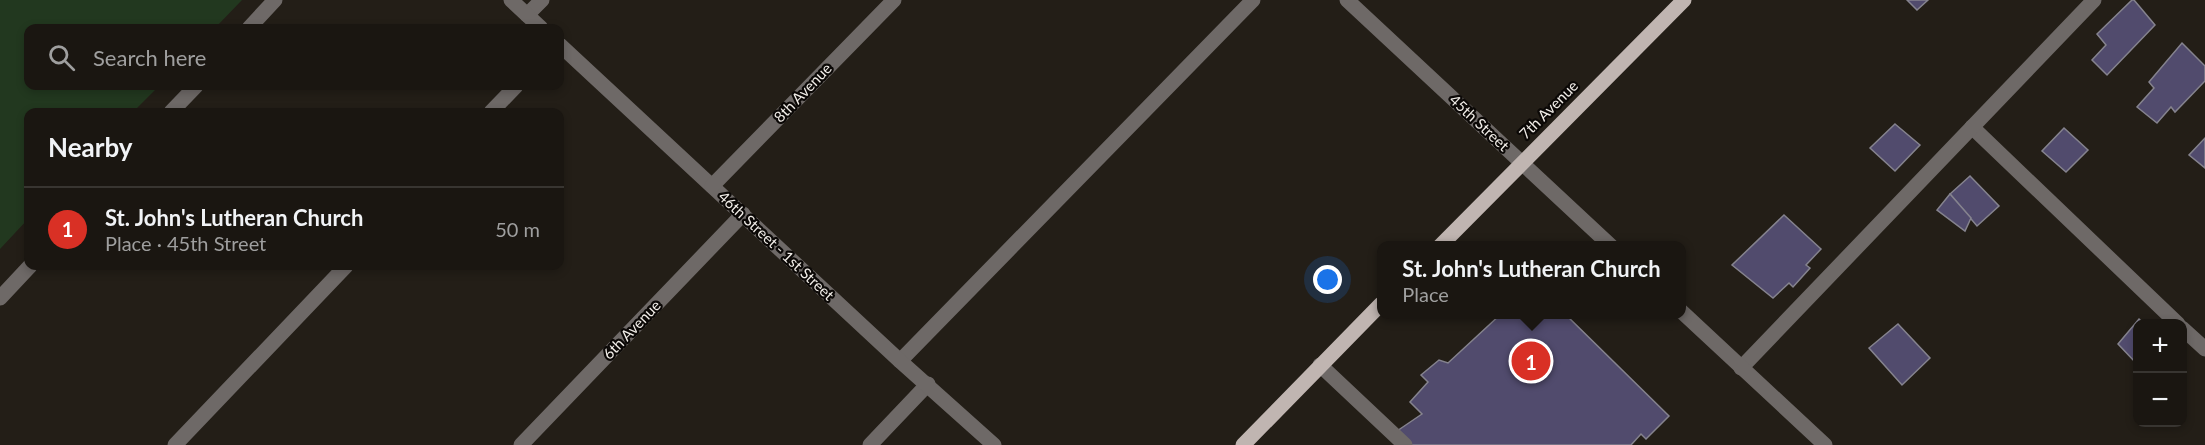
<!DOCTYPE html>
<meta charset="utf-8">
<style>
body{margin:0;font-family:Lato,sans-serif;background:#27231f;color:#f1f3f6}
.controls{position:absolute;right:18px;bottom:18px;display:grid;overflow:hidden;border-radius:12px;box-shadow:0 3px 9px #0003}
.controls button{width:54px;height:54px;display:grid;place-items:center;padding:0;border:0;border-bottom:2px solid #383531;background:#1a1611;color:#f1f3f6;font:30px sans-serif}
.you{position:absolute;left:1328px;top:280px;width:21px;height:21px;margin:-15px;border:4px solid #fff;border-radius:50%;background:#1a73e8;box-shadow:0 0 0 9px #1a73e833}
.badge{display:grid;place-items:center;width:39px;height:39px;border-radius:50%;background:#d93025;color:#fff;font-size:20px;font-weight:700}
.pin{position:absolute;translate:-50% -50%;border:3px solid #fff;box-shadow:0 2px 6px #0006}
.popup{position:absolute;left:1377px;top:241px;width:309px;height:78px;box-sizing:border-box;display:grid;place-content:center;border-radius:12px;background:#1a1611;filter:drop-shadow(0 2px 4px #0005);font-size:20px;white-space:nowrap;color:#9f9f9f}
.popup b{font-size:22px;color:#f1f3f6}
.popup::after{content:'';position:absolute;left:50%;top:100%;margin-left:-12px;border:12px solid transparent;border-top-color:#1a1611}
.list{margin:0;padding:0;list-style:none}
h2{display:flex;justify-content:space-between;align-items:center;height:78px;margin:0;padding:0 24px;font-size:26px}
h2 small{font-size:20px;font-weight:400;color:#9f9f9f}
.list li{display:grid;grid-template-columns:39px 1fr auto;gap:18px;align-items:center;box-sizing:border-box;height:84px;padding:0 24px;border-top:2px solid #383531}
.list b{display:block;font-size:22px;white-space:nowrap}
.list p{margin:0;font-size:20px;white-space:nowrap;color:#9f9f9f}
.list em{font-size:20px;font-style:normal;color:#9f9f9f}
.icon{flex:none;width:33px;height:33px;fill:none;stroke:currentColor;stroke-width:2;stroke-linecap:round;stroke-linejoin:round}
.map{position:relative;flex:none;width:2205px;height:445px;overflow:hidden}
.search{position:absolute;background:#1a1611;box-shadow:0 3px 9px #0003;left:24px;top:24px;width:540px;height:66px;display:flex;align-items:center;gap:15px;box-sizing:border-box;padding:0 21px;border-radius:12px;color:#9f9f9f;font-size:22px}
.panel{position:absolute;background:#1a1611;box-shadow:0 3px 9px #0003;left:24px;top:108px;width:540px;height:162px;border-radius:12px}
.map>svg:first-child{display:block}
.green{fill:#22381f}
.building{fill:#514b6d;stroke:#85838e;stroke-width:1.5}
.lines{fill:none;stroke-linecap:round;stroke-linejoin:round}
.lane{stroke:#6e6967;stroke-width:15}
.street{stroke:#6e6967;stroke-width:15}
.primary{stroke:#c0b5b1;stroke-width:15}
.labels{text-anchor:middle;stroke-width:4.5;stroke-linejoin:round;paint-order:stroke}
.street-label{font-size:15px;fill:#f1ede8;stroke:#0b0806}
</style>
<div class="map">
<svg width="2205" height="445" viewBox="0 0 2205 445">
<rect width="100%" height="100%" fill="#231e17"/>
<!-- green -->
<path class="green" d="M 0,0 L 242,0 L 215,28 L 28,28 L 28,86 L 159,86 L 133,112 L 28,112 L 28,219 L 0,249 Z"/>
<!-- building -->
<g class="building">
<path d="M 1907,0 L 1928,0 L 1917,10 Z"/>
<path d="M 2132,0 L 2134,0 L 2155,25 L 2107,75 L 2092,60 L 2106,45 L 2097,34 Z"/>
<path d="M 2182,43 L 2205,66 L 2205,81 L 2175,112 L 2171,107 L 2157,123 L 2137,107 L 2154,88 L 2149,82 Z"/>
<path d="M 1895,124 L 1920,145 L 1895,171 L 1870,148 Z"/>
<path d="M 2064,128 L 2088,150 L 2066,172 L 2042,151 Z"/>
<path d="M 2205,138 L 2205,168 L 2189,155 Z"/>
<path d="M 1970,176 L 1999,206 L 1977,226 L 1950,194 Z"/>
<path d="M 1950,194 L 1971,218 L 1965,231 L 1937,210 Z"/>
<path d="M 1784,215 L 1821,249 L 1806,265 L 1810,268 L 1793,287 L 1789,283 L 1773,298 L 1732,265 Z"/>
<path d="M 1501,314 L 1565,314 L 1669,416 L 1646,439 L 1641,434 L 1631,445 L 1412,445 L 1397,431 L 1422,414 L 1410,402 L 1428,382 L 1421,375 L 1439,360 L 1448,363 Z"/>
<path d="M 2139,319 L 2144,324 L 2138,324 L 2138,365 L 2118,344 Z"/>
<path d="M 1898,324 L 1930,358 L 1902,385 L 1869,348 Z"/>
</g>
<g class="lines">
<!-- lane -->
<g class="lane">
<path d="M 527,15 L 542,0"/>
<path d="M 491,112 L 516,86"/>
<path d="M 1972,127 L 2178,324"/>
<path d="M 2182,328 L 2205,349"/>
<path d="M 900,361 L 1253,0"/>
<path d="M 1320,365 L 1405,445"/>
<path d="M 1741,368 L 2094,0"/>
<path d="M 175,445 L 346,266"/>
<path d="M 870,445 L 928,384"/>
</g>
<!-- street -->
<g class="street">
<path d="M 511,0 L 541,28"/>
<path d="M 1347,0 L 1611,246"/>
<path d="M 249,28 L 275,0"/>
<path d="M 560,45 L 900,361 L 994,445"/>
<path d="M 171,112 L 196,86"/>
<path d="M 712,186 L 894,0"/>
<path d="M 0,298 L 30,266"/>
<path d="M 1681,311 L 1825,445"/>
<path d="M 521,445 L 743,214"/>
</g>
<!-- primary -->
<g class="primary">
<path d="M 1440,246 L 1684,0"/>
<path d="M 1243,445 L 1381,304"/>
</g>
</g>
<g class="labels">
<!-- street labels -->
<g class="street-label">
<text transform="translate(803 93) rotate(-46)" y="5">8th Avenue</text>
<text transform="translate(1549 110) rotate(-45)" y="5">7th Avenue</text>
<text transform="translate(1479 123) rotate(43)" y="5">45th Street</text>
<text transform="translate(776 246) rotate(43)" y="5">46th Street - 1st Street</text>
<text transform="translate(632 330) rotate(-46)" y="5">6th Avenue</text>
</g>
</g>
</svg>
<div class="controls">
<button>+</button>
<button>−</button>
</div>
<div class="you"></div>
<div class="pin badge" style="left:1531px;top:361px">1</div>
<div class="popup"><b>St. John's Lutheran Church</b>Place</div>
<div class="search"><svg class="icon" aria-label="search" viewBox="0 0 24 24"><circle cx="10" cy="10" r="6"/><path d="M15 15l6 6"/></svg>Search here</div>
<section class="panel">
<h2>Nearby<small></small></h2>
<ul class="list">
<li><span class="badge">1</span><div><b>St. John's Lutheran Church</b><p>Place · 45th Street</p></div><em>50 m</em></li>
</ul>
</section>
</div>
